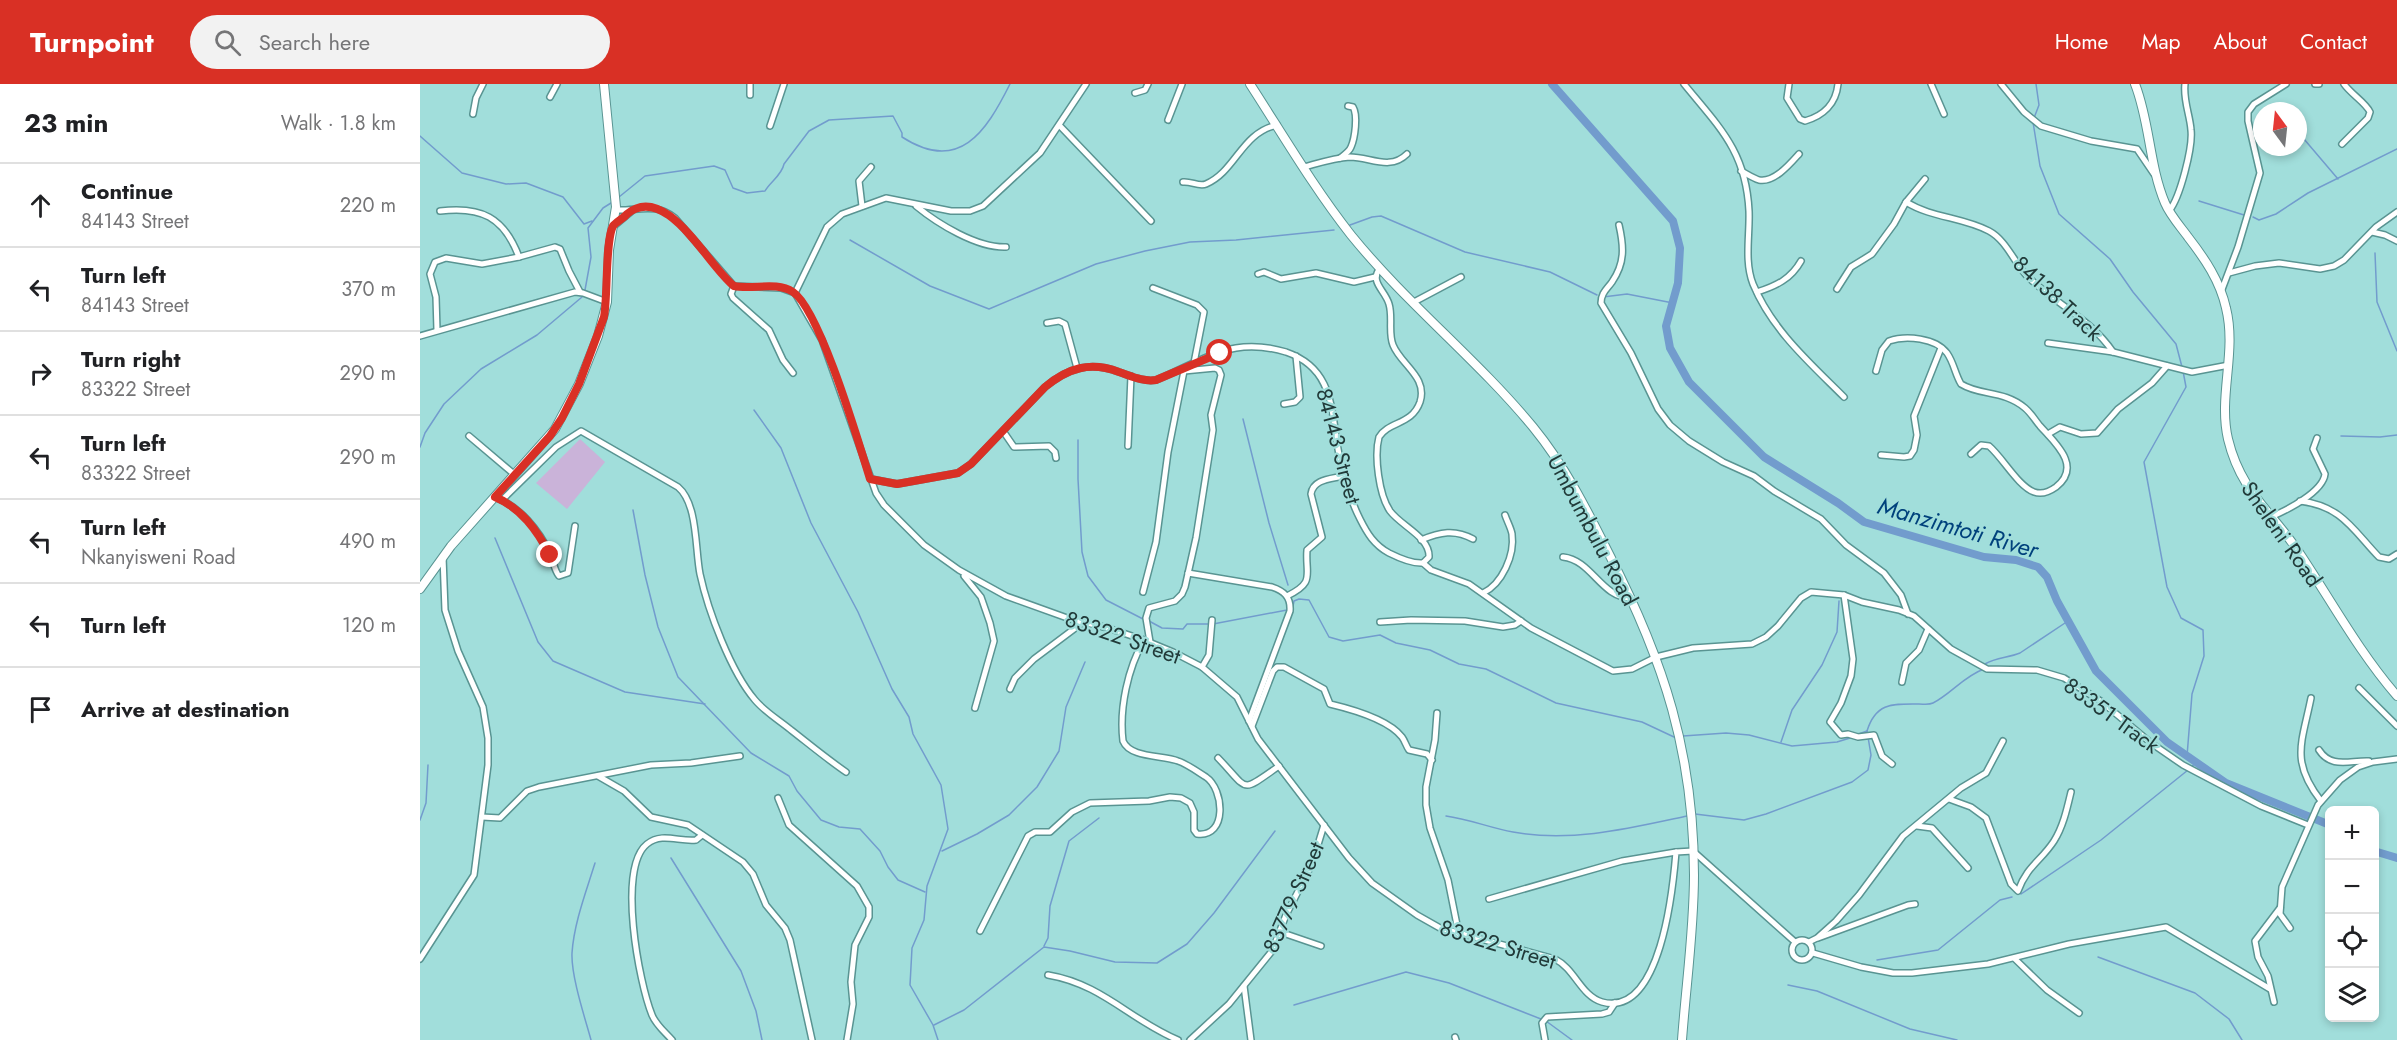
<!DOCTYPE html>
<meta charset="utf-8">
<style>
body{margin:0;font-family:Jost,sans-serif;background:#f2f2f2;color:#202124}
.controls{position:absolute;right:18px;bottom:18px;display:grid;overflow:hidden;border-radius:9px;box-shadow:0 3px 9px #0003}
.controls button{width:54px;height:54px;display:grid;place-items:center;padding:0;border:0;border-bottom:2px solid #e0e0e0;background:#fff;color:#202124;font:30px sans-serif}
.compass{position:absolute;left:1833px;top:18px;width:54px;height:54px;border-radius:50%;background:#fff;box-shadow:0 3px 9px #0003;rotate:345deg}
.stop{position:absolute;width:18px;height:18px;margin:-14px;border:4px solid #d93025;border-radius:50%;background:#fff}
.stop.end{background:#d93025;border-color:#fff;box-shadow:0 2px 6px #0008}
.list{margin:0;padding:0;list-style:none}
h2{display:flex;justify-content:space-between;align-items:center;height:78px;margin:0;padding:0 24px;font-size:26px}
h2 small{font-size:20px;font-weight:400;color:#757577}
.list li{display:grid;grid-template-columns:39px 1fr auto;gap:18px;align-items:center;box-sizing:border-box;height:84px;padding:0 24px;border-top:2px solid #e0e0e0}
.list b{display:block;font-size:22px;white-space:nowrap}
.list p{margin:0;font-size:20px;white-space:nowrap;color:#757577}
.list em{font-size:20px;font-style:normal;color:#757577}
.icon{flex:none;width:33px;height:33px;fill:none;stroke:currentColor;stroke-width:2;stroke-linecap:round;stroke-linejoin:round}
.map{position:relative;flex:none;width:1977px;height:956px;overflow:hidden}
header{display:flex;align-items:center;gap:36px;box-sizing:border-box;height:84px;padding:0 30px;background:#d93025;color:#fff}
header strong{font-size:28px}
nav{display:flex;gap:33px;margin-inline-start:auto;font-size:21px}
.search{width:420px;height:54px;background:#f2f2f2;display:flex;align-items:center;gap:15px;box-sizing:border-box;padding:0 21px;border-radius:33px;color:#757577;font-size:22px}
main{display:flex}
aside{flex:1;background:#fff}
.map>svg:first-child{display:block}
.green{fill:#cab3d9}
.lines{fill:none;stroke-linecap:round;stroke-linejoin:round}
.stream{stroke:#729ccd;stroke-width:1.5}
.river{stroke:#729ccd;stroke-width:8}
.street-casing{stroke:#599492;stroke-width:8}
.secondary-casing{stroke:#599492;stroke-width:10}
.street{stroke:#fff;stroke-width:5}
.secondary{stroke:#fff;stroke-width:8}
.route{stroke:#d93025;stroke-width:8}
.labels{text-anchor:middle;stroke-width:4.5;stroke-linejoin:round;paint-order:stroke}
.street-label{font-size:22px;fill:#213a39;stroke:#a1dedb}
.water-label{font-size:24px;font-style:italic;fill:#00417c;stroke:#a1dedb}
</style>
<header>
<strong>Turnpoint</strong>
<div class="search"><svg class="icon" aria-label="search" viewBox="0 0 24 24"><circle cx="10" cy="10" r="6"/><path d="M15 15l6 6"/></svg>Search here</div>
<nav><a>Home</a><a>Map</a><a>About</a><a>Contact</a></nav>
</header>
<main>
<aside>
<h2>23 min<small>Walk · 1.8 km</small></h2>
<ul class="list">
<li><svg class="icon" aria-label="ahead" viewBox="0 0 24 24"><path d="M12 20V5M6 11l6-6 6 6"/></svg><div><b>Continue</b><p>84143 Street</p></div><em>220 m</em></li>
<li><svg class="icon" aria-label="left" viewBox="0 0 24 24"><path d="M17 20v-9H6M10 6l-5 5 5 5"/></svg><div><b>Turn left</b><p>84143 Street</p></div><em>370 m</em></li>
<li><svg class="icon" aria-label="right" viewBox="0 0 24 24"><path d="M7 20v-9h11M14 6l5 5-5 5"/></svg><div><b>Turn right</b><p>83322 Street</p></div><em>290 m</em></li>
<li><svg class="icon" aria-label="left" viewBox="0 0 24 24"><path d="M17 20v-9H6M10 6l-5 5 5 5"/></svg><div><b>Turn left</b><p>83322 Street</p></div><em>290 m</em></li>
<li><svg class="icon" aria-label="left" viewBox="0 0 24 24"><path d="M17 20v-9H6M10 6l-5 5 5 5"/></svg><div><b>Turn left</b><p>Nkanyisweni Road</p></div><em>490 m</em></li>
<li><svg class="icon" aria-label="left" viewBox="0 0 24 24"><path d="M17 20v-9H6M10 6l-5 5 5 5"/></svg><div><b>Turn left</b></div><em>120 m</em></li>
<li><svg class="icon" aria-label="arrive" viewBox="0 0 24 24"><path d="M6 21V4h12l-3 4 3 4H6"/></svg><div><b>Arrive at destination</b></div></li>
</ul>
</aside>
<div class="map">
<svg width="1977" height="956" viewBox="0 0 1977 956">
<rect width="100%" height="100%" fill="#a1dedb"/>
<!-- green -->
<path class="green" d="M 160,355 L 185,378 L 147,425 L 116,399 Z"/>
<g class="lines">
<!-- stream -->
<g class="stream">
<path d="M 1614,34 L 1619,21 L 1616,0"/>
<path d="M 1613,38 L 1620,82 L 1639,130 L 1690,175 L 1713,208 L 1756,260 L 1762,283"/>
<path d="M 1878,48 L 1918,95"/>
<path d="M 0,52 L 42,89 L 86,100 L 106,99 L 143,113 L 164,140 L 172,137"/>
<path d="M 199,113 L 225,92 L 294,82 L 305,86 L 313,104 L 327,109 L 345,107 C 350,98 362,91 364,80 L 389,47 L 409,36 L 473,32 L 482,49 L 482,53 C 539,90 566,48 590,0"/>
<path d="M 1779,117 L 1824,131"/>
<path d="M 1833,133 L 1839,136 L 1856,130 L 1888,109 L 1977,65"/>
<path d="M 930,141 L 952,133 L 961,132 L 1045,168 L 1130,188 L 1177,211"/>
<path d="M 430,156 L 510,202 L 569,225 L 676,180 L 725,167 L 770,158 L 816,156 L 914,146"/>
<path d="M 1955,169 L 1957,218 L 1977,267"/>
<path d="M 165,206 L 171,173 L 168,144 L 183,124 L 191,119"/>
<path d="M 1183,213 L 1207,210 L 1253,219"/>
<path d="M 1763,287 L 1766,303 L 1724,378 L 1747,503 L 1761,534 L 1783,546 L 1784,572 L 1772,610 L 1767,672"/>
<path d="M 334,326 L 361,364 L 391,439 L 438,528 L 472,605 L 489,633 L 493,650 L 521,701 L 528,745 L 507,802 L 504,836 L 492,864 L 490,901 L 513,941 L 518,956"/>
<path d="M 823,335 L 849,439 L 868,501"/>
<path d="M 1921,352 L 1960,353 L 1977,351"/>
<path d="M 658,356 L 658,395 L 662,468 L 668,492 L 686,516 L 723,535"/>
<path d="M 0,363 L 5,349 L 24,320 L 61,285 L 117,251 L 162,213"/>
<path d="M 213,426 L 225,491 L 238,543 L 258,593 L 331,669 L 369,692 L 377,707 L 401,736 L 419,743 L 440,745 L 460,767 L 468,783 L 478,796 L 505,808"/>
<path d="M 75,454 L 118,558 L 133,577 L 205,608 L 285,620"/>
<path d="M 873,522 L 874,517 L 879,515 L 889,516 L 909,553 L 923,557 L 960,551 L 976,559 L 1010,566 L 1039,580 L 1066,585 L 1136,619 L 1222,638 L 1254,653"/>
<path d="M 729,537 L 742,544 L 763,545 L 767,540 L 789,540"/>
<path d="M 793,540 L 867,526"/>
<path d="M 1565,580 C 1576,573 1588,574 1600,569 L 1648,537"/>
<path d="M 1436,651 L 1447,647 C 1456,618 1473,620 1499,620 C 1504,620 1509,621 1513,619 C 1531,610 1544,592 1564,585"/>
<path d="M 1263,652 L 1306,649 L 1329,651 L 1372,662 L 1417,658 L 1430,654"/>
<path d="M 1361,658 L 1372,626 L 1402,581 L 1417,548 L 1419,517"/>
<path d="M 1771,683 L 1777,678"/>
<path d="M 1275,730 L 1324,736 L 1346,730 L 1432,698 L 1448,686 L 1451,671 L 1447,647"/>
<path d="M 1026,732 C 1049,735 1070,744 1093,748 C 1151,759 1211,744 1267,732"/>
<path d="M 0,736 L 6,719 L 8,681"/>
<path d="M 522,767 L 557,750 L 589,731 L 617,703 L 639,667 L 646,623 L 665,578"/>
<path d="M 251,774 L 321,887 L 336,927 L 342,956"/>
<path d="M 1601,810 L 1681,756 L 1768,686"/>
<path d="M 624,862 L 628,854 L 630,822 L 649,757 L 679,734"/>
<path d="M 1678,873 L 1775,909 L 1809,935 L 1822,956"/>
<path d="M 1457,876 L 1518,866 L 1580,816 L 1592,813"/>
<path d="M 1368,901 L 1397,907 L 1490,945 L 1537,956"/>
<path d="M 874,921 L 986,888 L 1029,899 L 1121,935"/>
<path d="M 1126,937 L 1152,956"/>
<path d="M 514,941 L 544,926 L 624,863 L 650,867 L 695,878 L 737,879 L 767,860 L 794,829 L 855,747"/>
<path d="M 171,956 C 165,934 151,892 152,869 C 154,839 166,808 175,779"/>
</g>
<!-- river -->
<g class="river">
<path d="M 1132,0 L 1253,137 L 1260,164 L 1258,199 L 1246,242 L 1250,264 L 1269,298 L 1344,373 L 1418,419 L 1444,438 L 1564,473 L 1596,476 L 1618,483 L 1627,493 L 1637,517 L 1676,587 L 1747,658 L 1806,699 L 1910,741"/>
<path d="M 1954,767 L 1977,774"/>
</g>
<!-- street casing -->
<g class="street-casing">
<g id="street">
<path d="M 330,0 L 330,11"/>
<path d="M 1264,0 C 1299,43 1326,67 1329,127 C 1330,151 1324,177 1333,200 C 1352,246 1390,279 1424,313"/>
<path d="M 1369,0 L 1367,14 L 1380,35 L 1385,37 C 1403,32 1416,20 1418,0"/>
<path d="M 1511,0 L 1524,30"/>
<path d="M 1581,0 L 1604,28 L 1621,42 L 1671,57 L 1717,65 L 1734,90"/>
<path d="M 1895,0 L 1899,0"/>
<path d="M 715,9 L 725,6 L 728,0"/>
<path d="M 130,13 L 137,0"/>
<path d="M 53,30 L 56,14 L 63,0"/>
<path d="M 748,36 L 762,0"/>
<path d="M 350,42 L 364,0"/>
<path d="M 640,42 L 731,137"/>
<path d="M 1922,60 L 1948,34 L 1950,28 C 1946,19 1931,10 1924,0"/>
<path d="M 920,74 C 924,71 929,68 931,63 C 935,54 938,31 933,23 L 928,22"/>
<path d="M 884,83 C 899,79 914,74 930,73 C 950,73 970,87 987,70"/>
<path d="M 1321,87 C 1327,90 1333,94 1339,96 C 1354,99 1370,80 1379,70"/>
<path d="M 763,98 C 771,97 779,103 786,100 C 816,87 821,49 857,41"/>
<path d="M 1486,118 C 1512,134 1542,133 1569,147 C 1586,156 1594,178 1607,192 C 1635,220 1670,234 1693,268"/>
<path d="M 442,122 L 439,97 L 451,83"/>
<path d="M 496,122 C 518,140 557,164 586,163"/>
<path d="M 196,126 C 218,127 236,118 255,134 L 314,202 L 361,204 L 375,209 L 402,256 L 456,409 L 464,421 L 504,461 L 539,486 L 586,512 L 650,535 L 688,544 L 724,556 L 753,568 L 782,583 L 817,613 L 838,655 L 929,774 L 952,799 L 997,831 L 1020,844 L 1135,875 C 1155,885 1161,912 1182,918 C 1241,934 1253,804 1256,768 L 1273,767 L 1375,858"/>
<path d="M 20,127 C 61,122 84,133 99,173 L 135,163 L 140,165 L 149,187 L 160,208"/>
<path d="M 1749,127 C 1760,114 1773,63 1771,46 C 1770,31 1763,16 1765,0"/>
<path d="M 1199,141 C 1204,163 1205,179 1192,198 C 1187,205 1181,209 1181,219 L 1211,269 L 1238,325 L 1250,341 L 1269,357 L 1303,378 L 1334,392 L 1354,407 L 1401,435 L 1426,461 L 1464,489 L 1481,511 L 1488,530"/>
<path d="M 194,142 L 213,126"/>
<path d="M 1952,148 L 1965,151 L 1977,157"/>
<path d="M 1809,189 L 1835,182 L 1859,179 L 1900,185 L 1914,182 L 1924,176 L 1956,143 L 1977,128"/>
<path d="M 838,190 L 844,188 L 861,195 L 896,189 L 934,198 L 955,193"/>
<path d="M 314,202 L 311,210 L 313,214 L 349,246 L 363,276 L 373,289"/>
<path d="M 733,204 L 777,221 L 784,228 L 774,279"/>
<path d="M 1417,205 L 1431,183 L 1452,170 L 1474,140 L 1486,118 L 1505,95"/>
<path d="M 1337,208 C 1356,202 1371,195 1381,177"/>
<path d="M 1801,208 L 1818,163 L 1840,89 L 1828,37 L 1828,28 L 1834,20 L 1866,0"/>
<path d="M 375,209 L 407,143 L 422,130 L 466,114 L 531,127 L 550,127 L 563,122 L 620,69 L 666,0"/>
<path d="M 994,218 L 1041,193"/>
<path d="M 627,239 L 639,237 L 645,240 L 657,284"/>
<path d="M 17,246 L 16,213 L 10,190 L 15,178 L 26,174 L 62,180 L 99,173"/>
<path d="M 0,252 L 155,208 L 163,209 L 187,218"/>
<path d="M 1628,259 L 1693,268 L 1772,288 L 1809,281"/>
<path d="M 1456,287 L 1462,266 L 1469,257 C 1486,251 1516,254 1527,269 C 1534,279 1535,290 1541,300 C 1560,312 1584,306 1605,324 C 1611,329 1615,336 1620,342 C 1634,358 1663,382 1636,403 C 1629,408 1622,411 1614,408 C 1598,402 1583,374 1569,362 L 1561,361 L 1551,370"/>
<path d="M 864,320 L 875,318 L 880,313 L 876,272"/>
<path d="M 583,347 L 594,363 L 629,362 L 635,368 L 636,374"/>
<path d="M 1628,350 L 1640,343 L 1661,350 L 1677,349 L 1698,325 L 1732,299 L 1747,282"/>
<path d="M 49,352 L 95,391"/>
<path d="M 708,362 L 711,292"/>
<path d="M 1461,371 L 1484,373 L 1490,372 L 1494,366 L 1497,351 L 1494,332 L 1521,264"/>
<path d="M 451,395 L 477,400 L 538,389 L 551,380 L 625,303 C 648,284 670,277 699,288 C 711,292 723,298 736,296 C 762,286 788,269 816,264 C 833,261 849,263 866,268 C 913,284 911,324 918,365 C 922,390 929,413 940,435 C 947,449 954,461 969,469 C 979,474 992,480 1003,479 L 1009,473 C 1010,453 981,442 970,427 C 959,411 954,372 959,353 C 969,337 992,341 1000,318 C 1008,293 981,281 973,261 C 968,249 973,233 969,220 C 965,206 949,198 960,184"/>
<path d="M 75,413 C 100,423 119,446 130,470 C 134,478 134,486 139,492 L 148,489 L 155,442"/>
<path d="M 82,416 L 136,363 L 161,347 L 258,403 C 278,420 275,465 280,490 C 288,527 311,588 335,616 C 345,628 359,636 371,646 C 389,660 407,675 426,688"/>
<path d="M 1880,417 C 1922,422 1933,446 1959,473 L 1969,475 L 1977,470"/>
<path d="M 1851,433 C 1867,426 1903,408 1905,390 L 1893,365 L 1897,354"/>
<path d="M 1001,456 C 1020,448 1035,445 1053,455"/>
<path d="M 1143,473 C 1172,476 1181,514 1211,514"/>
<path d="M 1003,479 L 1011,486 L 1049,500 L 1111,544 L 1193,587 L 1212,585 L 1236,573 L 1273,564 L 1332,560 L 1346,553 L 1358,542 L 1381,514 L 1391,508 L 1424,511 L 1442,518 L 1479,526 L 1494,532 L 1531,565 L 1567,585 L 1617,586 L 1644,594 L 1682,618 L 1731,659 L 1763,681 L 1841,722 L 1888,741"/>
<path d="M 768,489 L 852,503 C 864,507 871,513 870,527 L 829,637"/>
<path d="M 544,492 L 561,513 L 570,539 L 574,557 L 555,624"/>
<path d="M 723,508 L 736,458 L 748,368 L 764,287"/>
<path d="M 1063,509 C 1082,500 1095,471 1092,450 C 1091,444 1087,437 1085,431"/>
<path d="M 1424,511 L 1433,575 L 1431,592 L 1421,619 L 1410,638 L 1421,651 L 1428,650 L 1438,653 L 1454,651 L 1462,672 L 1472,680"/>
<path d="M 867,512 C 896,498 885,491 887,466 L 902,453 L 891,410 C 893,395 911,395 923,392"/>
<path d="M 960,538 L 991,536 L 1045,537 L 1083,543 L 1095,541 L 1101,537"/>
<path d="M 730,558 L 726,534 L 729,524 L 755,517 L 762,510 L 765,503 L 776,454 L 793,346 L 791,331 L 801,291 L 799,286 L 795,284 L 764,287 L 763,285"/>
<path d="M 782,583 L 789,571 L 792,536"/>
<path d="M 1482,598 L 1486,579 L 1499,566 L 1508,545"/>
<path d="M 1939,604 L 1977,642"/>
<path d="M 590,605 L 595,594 L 614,575 L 662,539"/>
<path d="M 1891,614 C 1882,659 1870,677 1901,717"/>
<path d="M 1017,629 L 1015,656 L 1006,703 L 1006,721 L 1010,744 L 1028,796 L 1039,851"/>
<path d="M 832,642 L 853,587 L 857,583 L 864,583 L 904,605 L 910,620 C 931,625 968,635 982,653 C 985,657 986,662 989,666 L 1007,670 L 1012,676"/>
<path d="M 1899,666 C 1911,685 1930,676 1949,677"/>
<path d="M 798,674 C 830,707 819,710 859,682"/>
<path d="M 178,692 L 204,707 L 231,733 L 268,741 L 323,778 L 333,790 L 346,821 L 365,844 L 370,856 L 392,956"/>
<path d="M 358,714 L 369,741 L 437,802 L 449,823 L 449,833 L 435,861 L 431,898 L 433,920 L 427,956"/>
<path d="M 1529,715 L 1551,723 L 1566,734 L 1591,800 L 1598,807 C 1607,782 1621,777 1634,757 C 1643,743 1647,725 1651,708"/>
<path d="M 62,733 L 80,734 L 107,707 L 119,703 L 231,681 L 271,679 L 320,672"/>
<path d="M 1497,742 L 1512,744 L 1548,784"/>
<path d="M 1069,815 L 1202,777 L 1256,768"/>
<path d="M 1870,844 L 1860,830 L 1862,803 L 1898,721 L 1920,696 L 1938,683 L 1953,678 L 1977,675"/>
<path d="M 560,847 L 608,752 L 615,748 L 630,748 L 652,728 L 670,719 L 729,717 L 750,713 L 761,714 L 770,719 L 774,728 L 774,746 L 777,750 C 808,754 804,705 786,693 C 778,688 767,680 758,677 C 742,671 710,674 703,657 C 699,624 708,584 724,556"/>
<path d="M 860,848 L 901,862"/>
<path d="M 1398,854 L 1488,821 L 1495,820"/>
<circle cx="1382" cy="866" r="10"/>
<path d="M 1389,858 L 1397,854 L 1416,837 L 1439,811 L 1483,752 L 1541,704 L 1566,689 L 1583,657"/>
<path d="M 1393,869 L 1441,883 L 1473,889 L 1492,889 L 1568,880 L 1649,860 L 1746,843 L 1850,905"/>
<path d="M 0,875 L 54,791 L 68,681 L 68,654 L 63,623 L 38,567 L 25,526 L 23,473"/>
<path d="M 1595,875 L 1627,906 L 1659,929"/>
<path d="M 628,891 C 682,900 710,936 758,956"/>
<path d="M 824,902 L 831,956"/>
<path d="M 1854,918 L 1848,892 L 1838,873 L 1835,857 L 1860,824"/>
<path d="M 1035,953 L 1036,956"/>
<path d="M 252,956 C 245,948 236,941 232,931 C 219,899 197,784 227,760 C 242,748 259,758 276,756 L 282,751"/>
<path d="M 770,956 L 809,920 L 852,867 L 866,831 L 892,780 L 904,741"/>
<path d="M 1125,956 L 1122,939 L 1127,933 L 1182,930 L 1189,928 L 1195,919"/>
</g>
</g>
<!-- secondary casing -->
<g class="secondary-casing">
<g id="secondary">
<path d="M 830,0 C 863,51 894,104 931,151 C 987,220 1057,275 1113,343 C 1145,382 1167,426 1189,470 C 1244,577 1274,670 1274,791 C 1274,846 1266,901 1262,956"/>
<path d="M 1715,0 C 1730,38 1729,81 1745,119 C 1750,131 1760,142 1768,153 C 1785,175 1800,197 1806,224 C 1817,268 1798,312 1808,355 C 1821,409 1852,427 1880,470 C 1912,518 1939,568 1977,612"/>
<path d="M 0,505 L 31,462 L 135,345 L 159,300 L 178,252 L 187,218 L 189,166 L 196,123 L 184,0"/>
</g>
</g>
<!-- street -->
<use href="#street" class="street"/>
<!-- secondary -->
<use href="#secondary" class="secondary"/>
</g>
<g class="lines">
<!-- route -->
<path class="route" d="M 130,471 C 117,446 101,424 75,413 L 130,352 L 142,334 L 159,300 L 184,233 C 188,212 185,157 193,142 C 196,138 204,134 207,130 C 246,97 288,182 314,202 C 333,206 356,197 373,208 C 400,226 439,360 450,395 L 477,400 L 538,389 L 551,380 L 625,303 C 648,284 670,277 699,288 C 711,292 723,298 736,296 L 800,269"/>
</g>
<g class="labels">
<!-- street labels -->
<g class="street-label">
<text transform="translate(1638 214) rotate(43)" y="8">84138 Track</text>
<text transform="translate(919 362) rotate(75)" y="8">84143 Street</text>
<text transform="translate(1173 446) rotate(62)" y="8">Umbumbulu Road</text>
<text transform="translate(1862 450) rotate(55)" y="8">Sheleni Road</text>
<text transform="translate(703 553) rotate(19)" y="8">83322 Street</text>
<text transform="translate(1692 631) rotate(36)" y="8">83351 Track</text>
<text transform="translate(873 813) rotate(-66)" y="8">83779 Street</text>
<text transform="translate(1078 860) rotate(17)" y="8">83322 Street</text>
</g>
<!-- water labels -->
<g class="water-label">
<text transform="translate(1538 444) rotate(16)" y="8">Manzimtoti River</text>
</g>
</g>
</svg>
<div class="controls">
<button>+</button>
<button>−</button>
<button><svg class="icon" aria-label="locate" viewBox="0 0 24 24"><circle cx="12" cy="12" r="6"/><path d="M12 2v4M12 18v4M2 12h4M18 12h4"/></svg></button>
<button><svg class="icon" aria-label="layers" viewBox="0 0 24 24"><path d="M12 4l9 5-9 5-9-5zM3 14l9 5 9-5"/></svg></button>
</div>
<svg class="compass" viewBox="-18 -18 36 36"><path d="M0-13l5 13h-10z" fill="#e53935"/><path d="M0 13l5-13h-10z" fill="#757577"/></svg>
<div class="stop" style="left:800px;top:269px"></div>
<div class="stop end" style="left:130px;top:471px"></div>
</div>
</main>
